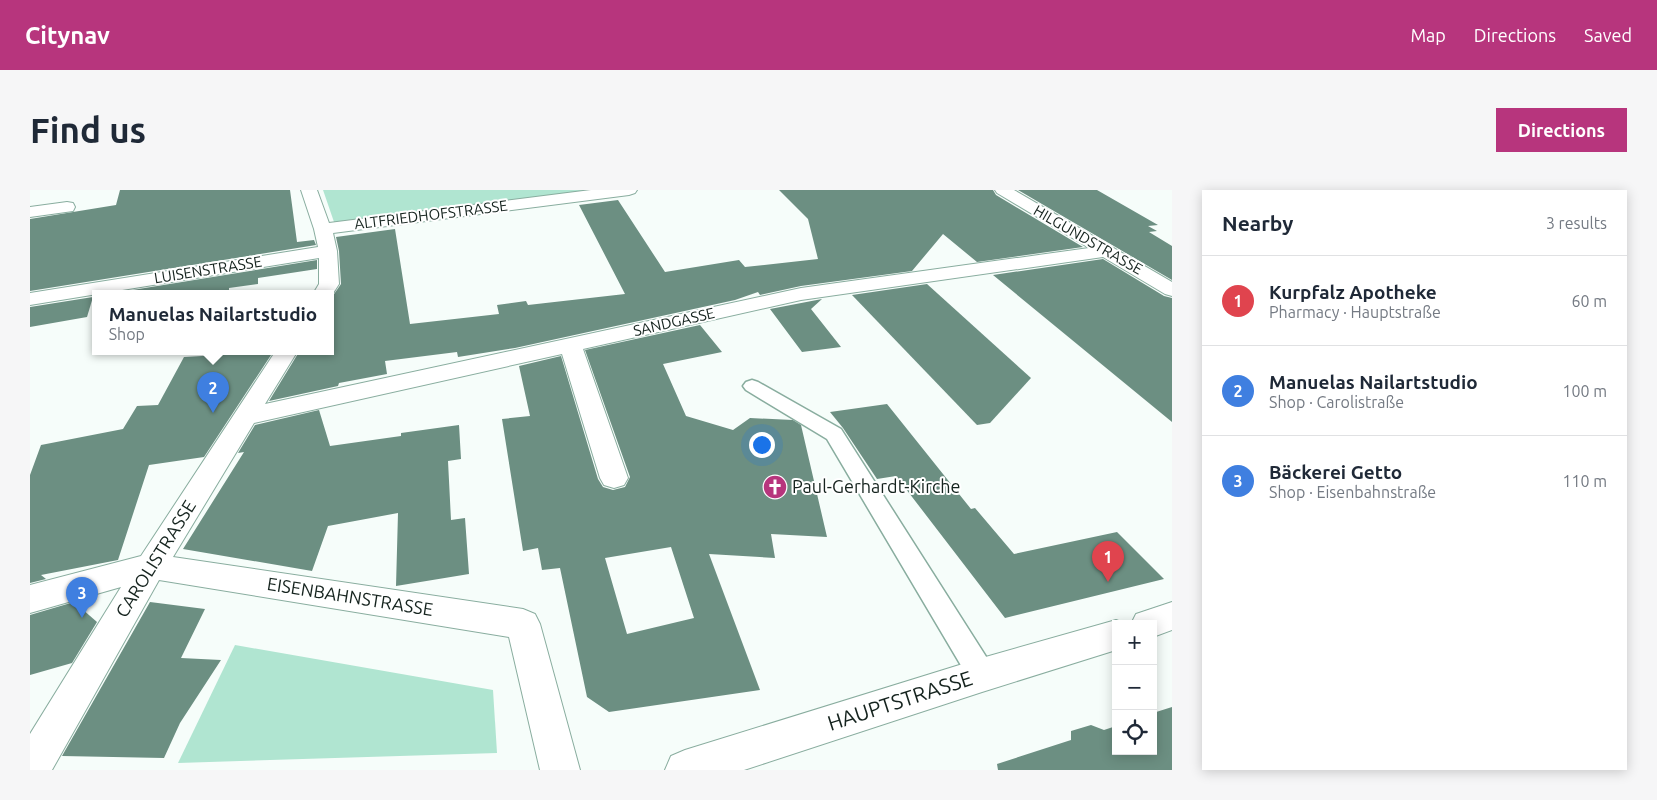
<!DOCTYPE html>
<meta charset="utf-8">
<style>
body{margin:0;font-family:Ubuntu,sans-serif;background:#f6f6f7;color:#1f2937}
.controls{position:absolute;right:15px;bottom:15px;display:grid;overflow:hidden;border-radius:0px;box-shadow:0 2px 12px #0003}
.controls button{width:45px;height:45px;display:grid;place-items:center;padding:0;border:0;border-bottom:1px solid #e0e1e3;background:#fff;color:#1f2937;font:25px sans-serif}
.you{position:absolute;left:731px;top:254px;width:18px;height:18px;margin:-12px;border:4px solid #fff;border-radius:50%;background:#1a73e8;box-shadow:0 0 0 8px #1a73e833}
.badge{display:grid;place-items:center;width:32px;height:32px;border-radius:50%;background:#b7357d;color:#fff;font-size:16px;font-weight:700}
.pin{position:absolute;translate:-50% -41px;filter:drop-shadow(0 1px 2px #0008)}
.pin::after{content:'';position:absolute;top:26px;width:18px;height:15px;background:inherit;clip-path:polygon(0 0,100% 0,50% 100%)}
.popup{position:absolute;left:62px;top:100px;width:242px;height:65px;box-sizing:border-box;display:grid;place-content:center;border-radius:0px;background:#fff;filter:drop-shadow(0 1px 4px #0005);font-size:16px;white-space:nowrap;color:#747a83}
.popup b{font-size:19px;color:#1f2937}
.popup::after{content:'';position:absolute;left:50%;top:100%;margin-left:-10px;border:10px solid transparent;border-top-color:#fff}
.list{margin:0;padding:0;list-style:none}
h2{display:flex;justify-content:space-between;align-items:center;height:65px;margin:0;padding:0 20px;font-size:21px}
h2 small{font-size:16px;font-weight:400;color:#747a83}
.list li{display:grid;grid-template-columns:32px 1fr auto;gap:15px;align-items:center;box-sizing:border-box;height:90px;padding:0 20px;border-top:1px solid #e0e1e3}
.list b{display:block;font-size:19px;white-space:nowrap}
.list p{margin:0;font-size:16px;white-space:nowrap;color:#747a83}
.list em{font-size:16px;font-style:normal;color:#747a83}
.icon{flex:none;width:28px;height:28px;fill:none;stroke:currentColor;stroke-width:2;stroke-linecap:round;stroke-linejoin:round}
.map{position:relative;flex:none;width:1142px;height:580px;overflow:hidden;border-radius:0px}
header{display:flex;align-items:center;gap:30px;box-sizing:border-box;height:70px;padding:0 25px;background:#b7357d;color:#fff}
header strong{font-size:24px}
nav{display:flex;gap:28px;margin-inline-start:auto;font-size:18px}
.intro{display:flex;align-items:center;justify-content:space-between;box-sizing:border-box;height:120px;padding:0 30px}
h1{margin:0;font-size:35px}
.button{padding:12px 22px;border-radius:0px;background:#b7357d;color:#fff;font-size:18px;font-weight:700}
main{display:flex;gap:30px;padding:0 30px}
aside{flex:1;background:#fff;border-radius:0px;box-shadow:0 2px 12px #0003}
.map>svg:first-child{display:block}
.green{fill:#b0e5d1}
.building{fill:#6c8f82;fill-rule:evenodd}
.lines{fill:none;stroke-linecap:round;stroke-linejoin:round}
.service-casing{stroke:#89ad9f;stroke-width:3}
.minor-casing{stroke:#89ad9f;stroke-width:2}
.tertiary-casing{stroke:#89ad9f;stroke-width:2}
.service{fill:#fff;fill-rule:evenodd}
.minor{fill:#fff;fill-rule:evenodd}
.tertiary{fill:#fff;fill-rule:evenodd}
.labels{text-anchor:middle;stroke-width:4;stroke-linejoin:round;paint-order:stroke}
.far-street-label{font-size:15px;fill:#15231e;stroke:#fff}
.poi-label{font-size:18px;fill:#15231e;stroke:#fff;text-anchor:start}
.street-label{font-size:18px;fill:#15231e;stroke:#fff}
.near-street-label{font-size:21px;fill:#15231e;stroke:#fff}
</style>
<header>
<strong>Citynav</strong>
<nav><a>Map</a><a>Directions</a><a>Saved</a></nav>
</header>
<div class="intro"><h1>Find us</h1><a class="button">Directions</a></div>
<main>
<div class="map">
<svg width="1142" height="580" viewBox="0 0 1142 580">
<rect width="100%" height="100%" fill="#f6fdfa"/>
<!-- green -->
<g class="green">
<path d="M 293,0 L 560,0 L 304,32 Z"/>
<path d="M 205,455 L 463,500 L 467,563 L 148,573 Z"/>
</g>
<!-- building -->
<g class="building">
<path d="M 90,0 L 260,0 L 267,52 L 284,50 L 286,55 L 0,101 L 0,29 L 86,15 Z"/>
<path d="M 749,0 L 963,0 L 966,5 L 1053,57 L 947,72 L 913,44 L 882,81 L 771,96 L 730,105 L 728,102 L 705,110 L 485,158 L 428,167 L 427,162 L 355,171 L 357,184 L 309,193 L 308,196 L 239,211 L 269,162 L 300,162 L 300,110 L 311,94 L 309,61 L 306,47 L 365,39 L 380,134 L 469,124 L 467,115 L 496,111 L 498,115 L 595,104 L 549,15 L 588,10 L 635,82 L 709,70 L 715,77 L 788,69 L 778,29 Z"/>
<path d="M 988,0 L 1067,0 L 1128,35 L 1118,36 L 1127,41 L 1119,42 L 1142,56 L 1142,90 Z"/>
<path d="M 1073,69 L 1134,106 L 1142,108 L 1142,232 L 963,85 Z"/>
<path d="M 287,70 L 287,79 L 228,88 L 228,94 L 199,98 L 199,104 L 78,104 Z"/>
<path d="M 897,94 L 1001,188 L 960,233 L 947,235 L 822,105 Z"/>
<path d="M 63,107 L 57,127 L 0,137 L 0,117 Z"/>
<path d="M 792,109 L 781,119 L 811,157 L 772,162 L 740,119 Z"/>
<path d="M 670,135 L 692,162 L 633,174 L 656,226 L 703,240 L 720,228 L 763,230 L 771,235 L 797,347 L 741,344 L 745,368 L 679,364 L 730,500 L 579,522 L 557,507 L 530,378 L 512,380 L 508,358 L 493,361 L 472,229 L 500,226 L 489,176 L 531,166 L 568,289 L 573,297 L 583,300 L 595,297 L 600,287 L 555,160 ZM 641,357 L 664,428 L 597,444 L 575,368 Z"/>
<path d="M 243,162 L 174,267 L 119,275 L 88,370 L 11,385 L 16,389 L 0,393 L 0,285 L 11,255 L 93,239 L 107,216 L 128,215 L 154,167 Z"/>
<path d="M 857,214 L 941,319 L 945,318 L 984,364 L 1087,342 L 1134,389 L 975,428 L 866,286 L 847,289 L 813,238 L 800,222 Z"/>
<path d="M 289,220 L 300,256 L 371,246 L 371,243 L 429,235 L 431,269 L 418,271 L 421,330 L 435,328 L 439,384 L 366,396 L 368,323 L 298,336 L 282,381 L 153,359 L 214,262 L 208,263 L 225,235 Z"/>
<path d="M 44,412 L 67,432 L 42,473 L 0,485 L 0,425 Z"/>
<path d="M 120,412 L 175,419 L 151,468 L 191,470 L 150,533 L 134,568 L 32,566 Z"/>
<path d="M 1142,517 L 1142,580 L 968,580 L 967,574 L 1041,550 L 1041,541 L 1061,535 L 1074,540 L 1086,536 L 1086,561 L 1123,561 L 1123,523 Z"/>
</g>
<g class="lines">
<!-- service casing -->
<g class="service-casing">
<path id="service" d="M 722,190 L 728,192 L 811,239 L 962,476 L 966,485 L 962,494 L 952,498 L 942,494 L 797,249 L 716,200 L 713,196 L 716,192 Z"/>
</g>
<!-- minor casing -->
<g class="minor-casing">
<g id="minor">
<path d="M 271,0 L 287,0 L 299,33 L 561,0 L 607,0 L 605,3 L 599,5 L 303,43 L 307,61 L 309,94 L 300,108 L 300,104 L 283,104 L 289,94 L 289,68 L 0,115 L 0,103 L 288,57 L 284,39 Z"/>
<path d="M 965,0 L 984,0 L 1142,92 L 1142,106 L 1135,104 L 1073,67 L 771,110 L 553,159 L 598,288 L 594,295 L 584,298 L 574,295 L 570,288 L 532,164 L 224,233 L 143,367 L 493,419 L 505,424 L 510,434 L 550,580 L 510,580 L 479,447 L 129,390 L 22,580 L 0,580 L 0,544 L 91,397 L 0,423 L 0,395 L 111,366 L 245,162 L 267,162 L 235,214 L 771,98 L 1059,58 L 967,3 Z"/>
<path d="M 37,12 L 43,13 L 45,17 L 43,21 L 0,27 L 0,17 Z"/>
</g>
</g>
<!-- tertiary casing -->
<g class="tertiary-casing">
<g id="tertiary">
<path d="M 1142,412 L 1142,440 L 1123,447 L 1123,434 L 1101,434 L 1106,424 Z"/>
<path d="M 1086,430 L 1096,434 L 1086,434 L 1086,460 L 952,502 L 714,580 L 635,580 L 641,566 L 655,560 L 952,468 Z"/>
</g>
</g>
<!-- service -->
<use href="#service" class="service"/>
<!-- minor -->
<use href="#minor" class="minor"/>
<!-- tertiary -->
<use href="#tertiary" class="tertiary"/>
</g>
<!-- icons -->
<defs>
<g id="church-disc" transform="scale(1.25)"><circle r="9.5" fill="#b7357d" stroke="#fff"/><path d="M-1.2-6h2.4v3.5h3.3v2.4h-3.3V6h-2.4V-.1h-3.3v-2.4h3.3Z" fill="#fff"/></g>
</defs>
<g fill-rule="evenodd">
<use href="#church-disc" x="745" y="297"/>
</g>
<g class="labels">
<!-- far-street labels -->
<g class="far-street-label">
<text transform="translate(401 25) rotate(-7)" y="5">ALTFRIEDHOFSTRASSE</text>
<text transform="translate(1058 50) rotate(30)" y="5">HILGUNDSTRASSE</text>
<text transform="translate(178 80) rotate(-9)" y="5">LUISENSTRASSE</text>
<text transform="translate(644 132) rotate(-13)" y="5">SANDGASSE</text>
</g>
<!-- poi labels -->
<g class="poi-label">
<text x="762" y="303">Paul-Gerhardt-Kirche</text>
</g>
<!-- street labels -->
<g class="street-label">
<text transform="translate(126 369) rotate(-58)" y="6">CAROLISTRASSE</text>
<text transform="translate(320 407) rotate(9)" y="6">EISENBAHNSTRASSE</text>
</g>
<!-- near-street labels -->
<g class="near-street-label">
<text transform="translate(870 511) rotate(-18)" y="7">HAUPTSTRASSE</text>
</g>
</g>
</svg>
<div class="controls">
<button>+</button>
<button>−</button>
<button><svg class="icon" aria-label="locate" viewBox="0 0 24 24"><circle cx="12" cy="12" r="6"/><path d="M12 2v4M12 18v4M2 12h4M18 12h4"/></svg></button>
</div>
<div class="you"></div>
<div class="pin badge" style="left:1078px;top:392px;background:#e0444e">1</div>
<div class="pin badge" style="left:183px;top:223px;background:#3f7fe0">2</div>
<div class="popup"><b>Manuelas Nailartstudio</b>Shop</div>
<div class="pin badge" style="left:52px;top:428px;background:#3f7fe0">3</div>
</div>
<aside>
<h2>Nearby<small>3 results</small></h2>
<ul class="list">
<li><span class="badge" style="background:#e0444e">1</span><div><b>Kurpfalz Apotheke</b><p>Pharmacy · Hauptstraße</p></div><em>60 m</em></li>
<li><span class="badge" style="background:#3f7fe0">2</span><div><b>Manuelas Nailartstudio</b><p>Shop · Carolistraße</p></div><em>100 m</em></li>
<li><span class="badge" style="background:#3f7fe0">3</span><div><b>Bäckerei Getto</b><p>Shop · Eisenbahnstraße</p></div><em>110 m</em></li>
</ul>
</aside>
</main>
